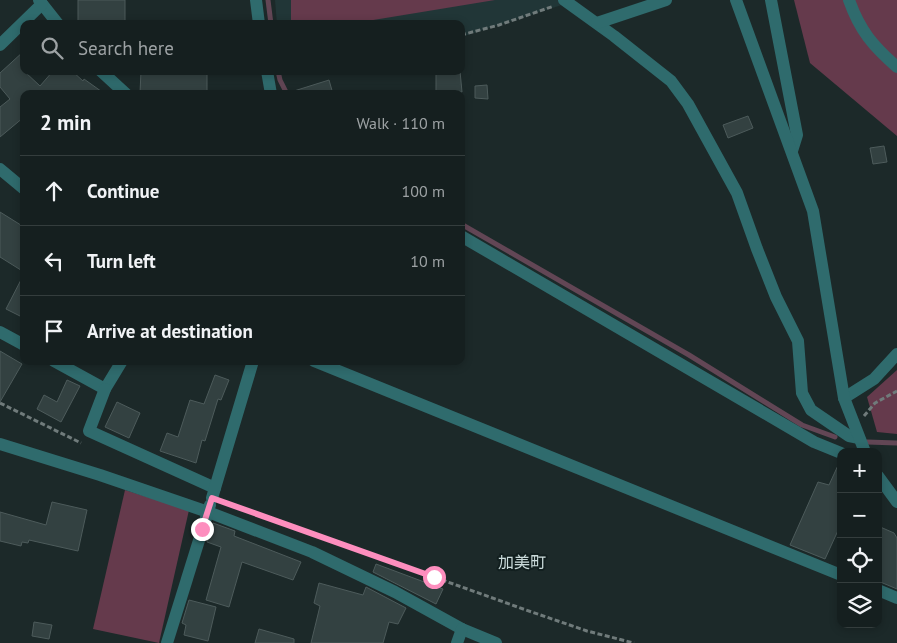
<!DOCTYPE html>
<meta charset="utf-8">
<style>
body{margin:0;font-family:"PT Sans","Noto Sans JP",sans-serif;background:#1e2728;color:#f1f3f6}
.controls{position:absolute;right:15px;bottom:15px;display:grid;overflow:hidden;border-radius:10px;box-shadow:0 2px 8px #0003}
.controls button{width:45px;height:45px;display:grid;place-items:center;padding:0;border:0;border-bottom:1px solid #343d3d;background:#151f1f;color:#f1f3f6;font:25px sans-serif}
.stop{position:absolute;width:15px;height:15px;margin:-11px;border:4px solid #fd8ebe;border-radius:50%;background:#fff}
.stop.end{background:#fd8ebe;border-color:#fff;box-shadow:0 1px 5px #0008}
.list{margin:0;padding:0;list-style:none}
h2{display:flex;justify-content:space-between;align-items:center;height:65px;margin:0;padding:0 20px;font-size:21px}
h2 small{font-size:16px;font-weight:400;color:#9da2a4}
.list li{display:grid;grid-template-columns:32px 1fr auto;gap:15px;align-items:center;box-sizing:border-box;height:70px;padding:0 20px;border-top:1px solid #343d3d}
.list b{display:block;font-size:19px;white-space:nowrap}
.list em{font-size:16px;font-style:normal;color:#9da2a4}
.icon{flex:none;width:28px;height:28px;fill:none;stroke:currentColor;stroke-width:2;stroke-linecap:round;stroke-linejoin:round}
.map{position:relative;flex:none;width:897px;height:643px;overflow:hidden}
.search{position:absolute;background:#151f1f;box-shadow:0 2px 8px #0003;left:20px;top:20px;width:445px;height:55px;display:flex;align-items:center;gap:12px;box-sizing:border-box;padding:0 18px;border-radius:10px;color:#9da2a4;font-size:19px}
.panel{position:absolute;background:#151f1f;box-shadow:0 2px 8px #0003;left:20px;top:90px;width:445px;height:275px;border-radius:10px}
.map>svg:first-child{display:block}
.built{fill:#213637}
.green{fill:#653a4c}
.lines{fill:none;stroke-linecap:round;stroke-linejoin:round}
.stream{stroke:#624655;stroke-width:5}
.building{fill:#334141;stroke:#4d5b5b}
.path{stroke:#707b7b;stroke-width:3;stroke-dasharray:5 2.5;stroke-linecap:butt}
.minor{stroke:#2f6b6d;stroke-width:12}
.tertiary{stroke:#2f6b6d;stroke-width:12}
.route{stroke:#fd8ebe;stroke-width:6}
.labels{text-anchor:middle;stroke-width:4;stroke-linejoin:round;paint-order:stroke}
.neighbourhood-label{font-size:16px;fill:#cbdbdb;stroke:#121f1f}
</style>
<div class="map">
<svg width="897" height="643" viewBox="0 0 897 643">
<rect width="100%" height="100%" fill="#1c2929"/>
<!-- built -->
<path class="built" d="M 275,0 L 559,0 L 565,4 L 461,37 L 461,24 L 277,24 Z"/>
<!-- green -->
<g class="green">
<path d="M 291,0 L 495,0 L 349,24 L 291,24 Z"/>
<path d="M 794,0 L 897,0 L 897,136 L 810,63 Z"/>
<path d="M 897,370 L 897,434 L 877,432 L 867,397 Z"/>
<path d="M 125,490 L 189,510 L 159,643 L 93,629 Z"/>
</g>
<g class="lines">
<!-- stream -->
<g class="stream">
<path d="M 268,0 L 271,24"/>
<path d="M 278,71 L 280,80 L 287,94"/>
<path d="M 461,224 L 689,355 L 802,425 L 835,437"/>
<path d="M 867,442 L 897,443"/>
</g>
</g>
<!-- building -->
<g class="building">
<rect x="78" y="0" width="47" height="24"/>
<path d="M 24,51 L 24,71 L 40,86 L 53,71 L 72,71 L 83,81 L 84,79 L 105,94 L 24,94 L 24,117 L 0,137 L 0,107 L 10,99 L 0,87 L 0,73 Z"/>
<path d="M 141,71 L 207,71 L 207,94 L 140,93 Z"/>
<path d="M 436,71 L 460,71 L 462,92 L 436,93 Z"/>
<path d="M 329,80 L 333,94 L 294,94 L 294,91 Z"/>
<path d="M 487,85 L 488,99 L 475,98 L 475,86 Z"/>
<path d="M 748,116 L 753,128 L 728,138 L 723,125 Z"/>
<path d="M 884,146 L 887,162 L 873,164 L 870,148 Z"/>
<path d="M 0,212 L 24,227 L 24,272 L 0,257 Z"/>
<path d="M 24,274 L 24,318 L 6,309 Z"/>
<path d="M 0,351 L 22,364 L 0,402 Z"/>
<path d="M 215,375 L 229,380 L 221,400 L 218,399 L 205,441 L 202,440 L 196,463 L 160,451 L 167,433 L 178,437 L 190,400 L 204,404 Z"/>
<path d="M 67,380 L 80,386 L 61,422 L 37,409 L 44,395 L 57,402 Z"/>
<path d="M 117,402 L 140,413 L 129,438 L 105,427 Z"/>
<path d="M 840,461 L 841,461 L 841,524 L 825,559 L 790,545 L 818,482 L 829,485 Z"/>
<path d="M 52,502 L 87,510 L 78,551 L 29,540 L 28,543 L 22,542 L 21,546 L 0,541 L 0,512 L 46,525 Z"/>
<path d="M 213,523 L 235,531 L 234,536 L 301,562 L 293,580 L 242,562 L 229,607 L 206,600 L 221,547 L 207,542 Z"/>
<path d="M 878,526 L 894,533 L 897,538 L 897,589 L 878,581 Z"/>
<path d="M 376,564 L 443,589 L 436,604 L 373,572 Z"/>
<path d="M 319,583 L 363,595 L 366,587 L 406,608 L 398,624 L 389,622 L 383,643 L 311,643 L 320,606 L 314,603 Z"/>
<path d="M 189,600 L 216,607 L 208,641 L 184,635 L 186,625 L 182,623 Z"/>
<path d="M 34,622 L 52,625 L 49,639 L 32,636 Z"/>
<path d="M 259,629 L 294,639 L 294,643 L 255,643 Z"/>
</g>
<g class="lines">
<!-- path -->
<g class="path">
<path d="M 461,35 L 499,25 L 554,6"/>
<path d="M 0,403 L 81,443"/>
<path d="M 864,416 L 875,403 L 897,391"/>
<path d="M 258,514 L 526,610 L 587,631 L 634,643"/>
</g>
<!-- minor -->
<g class="minor">
<path d="M 39,0 L 58,24"/>
<path d="M 564,0 L 614,36 L 671,81 L 688,104 L 737,193 L 757,249 L 776,297 L 798,341 L 802,393 L 811,410 L 849,436 L 859,438"/>
<path d="M 771,0 L 797,135 L 792,151"/>
<path d="M 849,0 C 860,31 873,46 897,67"/>
<path d="M 597,23 L 666,0"/>
<path d="M 0,45 L 42,4"/>
<path d="M 101,71 L 126,94"/>
<path d="M 461,236 L 814,442 L 841,453"/>
<path d="M 0,332 L 24,345"/>
<path d="M 54,361 L 105,389 L 122,361"/>
<path d="M 314,361 L 841,575"/>
<path d="M 105,389 L 89,431 L 215,488"/>
<path d="M 844,398 L 874,379 L 897,354"/>
<path d="M 0,444 L 100,475 L 208,512 L 312,552 L 395,592 L 462,629 L 496,643"/>
<path d="M 878,590 L 897,598"/>
<path d="M 167,643 L 210,505"/>
<path d="M 457,643 L 462,629"/>
</g>
<!-- tertiary -->
<g class="tertiary">
<path d="M 256,0 L 259,24"/>
<path d="M 736,0 L 813,211 L 844,398 L 865,452"/>
<path d="M 267,71 L 271,94"/>
<path d="M 0,169 L 24,189"/>
<path d="M 878,476 L 897,502"/>
<path d="M 212,498 L 253,361"/>
</g>
</g>
<g class="lines">
<!-- route -->
<path class="route" d="M 202,529 L 212,498 L 434,577"/>
</g>
<g class="labels">
<!-- neighbourhood labels -->
<g class="neighbourhood-label">
<text x="522" y="568">加美町</text>
</g>
</g>
</svg>
<div class="controls">
<button>+</button>
<button>−</button>
<button><svg class="icon" aria-label="locate" viewBox="0 0 24 24"><circle cx="12" cy="12" r="6"/><path d="M12 2v4M12 18v4M2 12h4M18 12h4"/></svg></button>
<button><svg class="icon" aria-label="layers" viewBox="0 0 24 24"><path d="M12 4l9 5-9 5-9-5zM3 14l9 5 9-5"/></svg></button>
</div>
<div class="stop" style="left:434px;top:577px"></div>
<div class="stop end" style="left:202px;top:529px"></div>
<div class="search"><svg class="icon" aria-label="search" viewBox="0 0 24 24"><circle cx="10" cy="10" r="6"/><path d="M15 15l6 6"/></svg>Search here</div>
<section class="panel">
<h2>2 min<small>Walk · 110 m</small></h2>
<ul class="list">
<li><svg class="icon" aria-label="ahead" viewBox="0 0 24 24"><path d="M12 20V5M6 11l6-6 6 6"/></svg><div><b>Continue</b></div><em>100 m</em></li>
<li><svg class="icon" aria-label="left" viewBox="0 0 24 24"><path d="M17 20v-9H6M10 6l-5 5 5 5"/></svg><div><b>Turn left</b></div><em>10 m</em></li>
<li><svg class="icon" aria-label="arrive" viewBox="0 0 24 24"><path d="M6 21V4h12l-3 4 3 4H6"/></svg><div><b>Arrive at destination</b></div></li>
</ul>
</section>
</div>
